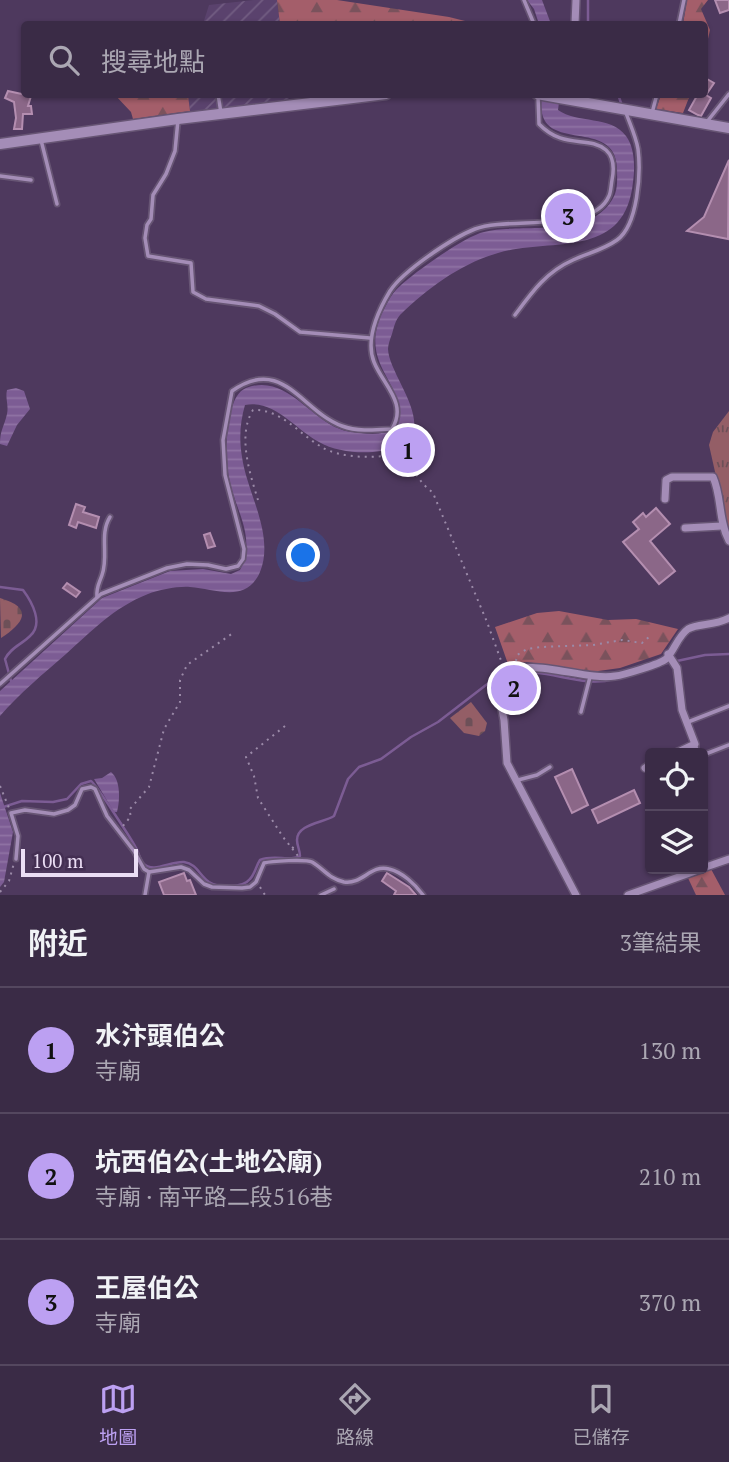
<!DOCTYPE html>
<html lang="zh-TW">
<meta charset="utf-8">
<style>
body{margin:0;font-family:"PT Serif","Noto Sans TC",serif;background:#453751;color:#f1f3f6}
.controls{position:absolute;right:21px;bottom:21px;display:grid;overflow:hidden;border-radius:7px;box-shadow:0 2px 5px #0004}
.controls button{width:63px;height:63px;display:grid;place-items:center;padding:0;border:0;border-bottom:2px solid #54475f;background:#3a2b46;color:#f1f3f6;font:35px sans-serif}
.scale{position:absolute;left:21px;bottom:18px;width:117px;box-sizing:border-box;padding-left:7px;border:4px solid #ebdef5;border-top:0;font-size:19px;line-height:24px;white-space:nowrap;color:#ebdef5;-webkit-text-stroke:5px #442f53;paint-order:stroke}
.you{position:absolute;left:304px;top:556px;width:24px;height:24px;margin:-18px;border:5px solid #fff;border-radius:50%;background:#1a73e8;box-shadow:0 0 0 10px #1a73e833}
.badge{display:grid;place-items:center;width:46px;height:46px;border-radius:50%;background:#bca0f2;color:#111;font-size:23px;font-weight:700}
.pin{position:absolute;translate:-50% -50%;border:4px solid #fff;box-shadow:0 2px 7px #0006}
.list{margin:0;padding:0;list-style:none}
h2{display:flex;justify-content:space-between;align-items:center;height:91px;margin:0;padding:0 28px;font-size:30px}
h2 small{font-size:23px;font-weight:400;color:#aba7b3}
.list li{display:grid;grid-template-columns:46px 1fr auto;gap:21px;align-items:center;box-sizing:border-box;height:126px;padding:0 28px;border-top:2px solid #54475f}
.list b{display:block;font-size:26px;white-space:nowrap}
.list p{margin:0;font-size:23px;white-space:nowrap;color:#aba7b3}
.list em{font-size:23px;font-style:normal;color:#aba7b3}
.icon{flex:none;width:38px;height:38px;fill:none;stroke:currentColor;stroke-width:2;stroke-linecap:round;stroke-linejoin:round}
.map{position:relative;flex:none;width:729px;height:895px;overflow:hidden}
.search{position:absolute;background:#3a2b46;box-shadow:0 2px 5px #0004;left:21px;right:21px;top:21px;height:77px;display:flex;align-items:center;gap:18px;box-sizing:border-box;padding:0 24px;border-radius:7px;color:#aba7b3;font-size:26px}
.sheet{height:469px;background:#3a2b46}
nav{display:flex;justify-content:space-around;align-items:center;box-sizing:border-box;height:98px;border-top:2px solid #54475f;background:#3a2b46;font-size:19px;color:#aba7b3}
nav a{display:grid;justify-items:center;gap:4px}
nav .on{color:#bca0f2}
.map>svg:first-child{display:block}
.industrial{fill:url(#industrial-furrows)}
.grass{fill:url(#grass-tufts)}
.forest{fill:url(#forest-firs)}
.cemetery{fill:url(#cemetery-stones)}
.water{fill:url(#water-rules)}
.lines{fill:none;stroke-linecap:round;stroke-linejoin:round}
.stream{stroke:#7c5c94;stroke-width:2.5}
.building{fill:#8b6788;stroke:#b48eb0;stroke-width:2}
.service-casing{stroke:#675574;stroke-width:7}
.minor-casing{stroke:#675574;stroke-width:10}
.tertiary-casing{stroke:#675574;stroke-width:13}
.path{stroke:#9b8aa8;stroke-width:2;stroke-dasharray:2 5;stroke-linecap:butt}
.service{stroke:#a48db7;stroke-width:3.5}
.minor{stroke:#a48db7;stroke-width:7}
.tertiary{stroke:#a48db7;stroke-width:10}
</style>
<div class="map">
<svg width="729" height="895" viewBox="0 0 729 895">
<defs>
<pattern id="industrial-furrows" width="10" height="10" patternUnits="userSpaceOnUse" patternTransform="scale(1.75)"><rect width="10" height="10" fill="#5a426d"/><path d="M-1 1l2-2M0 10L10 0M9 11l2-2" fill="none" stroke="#725d82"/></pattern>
<pattern id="grass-tufts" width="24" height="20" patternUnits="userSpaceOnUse" patternTransform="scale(1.75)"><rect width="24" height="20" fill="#945e66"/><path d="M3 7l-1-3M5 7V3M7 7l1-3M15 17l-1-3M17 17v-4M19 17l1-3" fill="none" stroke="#6d5058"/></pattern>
<pattern id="forest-firs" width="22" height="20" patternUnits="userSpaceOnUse" patternTransform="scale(1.75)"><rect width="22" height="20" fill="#a45e6a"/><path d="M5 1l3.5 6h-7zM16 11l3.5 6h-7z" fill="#7a525c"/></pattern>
<pattern id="cemetery-stones" width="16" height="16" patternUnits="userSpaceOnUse" patternTransform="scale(1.75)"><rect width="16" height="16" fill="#945e66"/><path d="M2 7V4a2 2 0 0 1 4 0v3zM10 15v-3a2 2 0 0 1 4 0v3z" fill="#6d5058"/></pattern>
<pattern id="water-rules" width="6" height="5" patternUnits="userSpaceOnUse" patternTransform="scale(1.75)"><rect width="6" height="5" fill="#7c5c94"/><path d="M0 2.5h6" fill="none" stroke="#8f73a4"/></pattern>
</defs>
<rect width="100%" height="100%" fill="#4e395e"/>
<!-- industrial -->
<g class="industrial">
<path d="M 254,0 L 277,0 L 280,24 L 203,24 L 209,5 Z"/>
<path d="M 188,95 L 288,95 L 289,100 L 190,111 Z"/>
</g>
<!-- grass -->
<path class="grass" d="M 729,411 L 729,534 L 709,445 L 713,432 Z"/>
<!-- forest -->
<g class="forest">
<path d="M 277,0 L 337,0 L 449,17 L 477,24 L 280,24 Z"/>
<path d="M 687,0 L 708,0 L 701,9 L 710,30 L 705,52 L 704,24 L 683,24 Z"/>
<path d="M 115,95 L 188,95 L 190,111 L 133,119 L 131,112 Z"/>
<path d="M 661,95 L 661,94 L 690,95 L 683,113 L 656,109 Z"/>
<path d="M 559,611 L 608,620 L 636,619 L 678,629 L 661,654 L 620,668 L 591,672 L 527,662 L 508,664 L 495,627 L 537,613 Z"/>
<path d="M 711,869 L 725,895 L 696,895 L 688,878 Z"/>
</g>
<!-- cemetery -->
<g class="cemetery">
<path d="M 0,598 C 34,608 24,623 1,638 Z"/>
<path d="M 471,702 L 487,723 L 485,731 L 479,736 L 464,733 L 450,718 Z"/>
</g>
<!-- water -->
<g class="water">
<path d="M 527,0 L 542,0 L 551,24 L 539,24 L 534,9 Z"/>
<path d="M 542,95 L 560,95 L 558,110 C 577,124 611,115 626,136 C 635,148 635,168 633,182 C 625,261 550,237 498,253 C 460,264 428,288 400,315 C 395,321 394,327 392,334 C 390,339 388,345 388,349 C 389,376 436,424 402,447 C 397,450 387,450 381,451 C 362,454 336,452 319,442 C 296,430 274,399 245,405 C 240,422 239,439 242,457 C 247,493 275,535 260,572 C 246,604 216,589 190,587 C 178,586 159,590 148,594 C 113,608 93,630 66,654 C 43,674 20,693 0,716 L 0,691 L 102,598 L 170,571 L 203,569 L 231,574 L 240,570 C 257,536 235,511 229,478 C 225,458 224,397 246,388 C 285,373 308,417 340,429 C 346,432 354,432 361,433 C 374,435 385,434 397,428 C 411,384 357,368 382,313 C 386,306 390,296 396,290 C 410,275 465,236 484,232 C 524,222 595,241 615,194 C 618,186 617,176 617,167 C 614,114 532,159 542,95 Z"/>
<path d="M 16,388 L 24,391 L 30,409 L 17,425 L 7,446 L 0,444 C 0,430 4,427 7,414 C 9,406 5,398 7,390 Z"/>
<path d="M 111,772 C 121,780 120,801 117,812 L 114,812 L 94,779 L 102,778 Z"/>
<path d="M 0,793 L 13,832 L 4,882 L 0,887 Z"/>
</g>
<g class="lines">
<!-- stream -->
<g class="stream">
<path d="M 588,24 L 588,0"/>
<path d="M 618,94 L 621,103"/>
<path d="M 0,587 L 23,590 C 32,602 44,624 30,636 C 21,645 11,647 5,659 L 11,681"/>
<path d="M 663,664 L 705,655 L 729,654"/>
<path d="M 510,675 C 544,665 579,689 614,679"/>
<path d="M 0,808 L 22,801 L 53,802 L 67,799 L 81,784 L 91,781 C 95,783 132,840 136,848 C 139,853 139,858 143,863 C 153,874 170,861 184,862 C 197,864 199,875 209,882 C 218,888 243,888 250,879 C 255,874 256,866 260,860 C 274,854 290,862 300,856 C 300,850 297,846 297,840 C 297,824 323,823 334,816 L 348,779 L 359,767 L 381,759 L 411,737 L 438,722 L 486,685 L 503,677"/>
</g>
</g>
<!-- building -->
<g class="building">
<path d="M 715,0 L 729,0 L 729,10 L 720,13 Z"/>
<path d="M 707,79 L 714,83 L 706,95 L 711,98 L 701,116 L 698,115 L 689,110 L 698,94 L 704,94 Z"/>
<path d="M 8,91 L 31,96 L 28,106 L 31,106 L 32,114 L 23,114 L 22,129 L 14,129 L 16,118 L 14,102 L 5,98 Z"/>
<path d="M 729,160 L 728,239 L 687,231 L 704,217 Z"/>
<path d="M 76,504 L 85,507 L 83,512 L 99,517 L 96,528 L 78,522 L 76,528 L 69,525 Z"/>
<path d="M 656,508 L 670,524 L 650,541 L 675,571 L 659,584 L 623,542 L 639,529 L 633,522 L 643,513 L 646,517 Z"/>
<path d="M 210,533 L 215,546 L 208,548 L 204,535 Z"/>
<path d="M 67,583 L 80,592 L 76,597 L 63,588 Z"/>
<path d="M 530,674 L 533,683 L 524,681 L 519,707 L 509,707 L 511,693 L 506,693 L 510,679 Z"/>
<path d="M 572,769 L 588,805 L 572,813 L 555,777 Z"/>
<path d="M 634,790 L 640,803 L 598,823 L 592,810 Z"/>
<path d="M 184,873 L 187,881 L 190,880 L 196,895 L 164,895 L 159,882 Z"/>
<path d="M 387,873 L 409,887 L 416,895 L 394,895 L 396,891 L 382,881 Z"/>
</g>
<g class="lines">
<!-- service casing -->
<g class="service-casing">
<g id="service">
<path d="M 524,0 L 534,24"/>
<path d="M 679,24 L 684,0"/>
<path d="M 218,94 L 221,113"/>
<path d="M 652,113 L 657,94"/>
<path d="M 178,120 L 175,151 L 166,174 L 153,195 L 151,219 L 147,225 L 145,238 L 148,256 L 191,263 L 193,292 L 206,299 L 259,306 L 275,314 L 300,332 L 370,338"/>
<path d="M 706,123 L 729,94"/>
<path d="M 41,140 L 57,204"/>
<path d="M 0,176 L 31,180"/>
<path d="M 515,315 C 532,292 546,272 573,260 C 588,253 603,250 617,240 C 638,225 641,173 638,149 C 636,137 630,124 626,113"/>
<path d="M 97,597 C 96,587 99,584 102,575 C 109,556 99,534 110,517"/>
<path d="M 0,684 L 101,594 L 167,568 L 187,564 L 208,565 L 226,569 L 238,566 L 243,559 L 244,549 L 225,475 L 223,440 L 232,391 C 283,355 301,411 342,426 C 358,432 376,430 392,429 C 408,403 383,385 374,362 C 365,339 378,311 390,291 C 403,271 452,238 475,229 C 509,216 593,234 609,196 C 611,192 611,185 612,180 C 614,170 615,158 606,150 C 588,135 564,150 539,124 L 538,97"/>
<path d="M 581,712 L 590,677"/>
<path d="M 688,722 L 729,706"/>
<path d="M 695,744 L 698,753"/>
<path d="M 703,755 L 729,745"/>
<path d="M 518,780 L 537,775 L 550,767"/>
<path d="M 16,859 L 18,836 L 11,813 L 25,810 L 54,814 L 68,810 L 75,805 L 82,789 L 91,787 L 95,789 L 107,816 L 134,851 L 144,869 L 149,872 L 181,867 L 189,870 L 204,884 L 212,887 L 242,888 L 250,887 L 256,882 L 264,863 C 271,861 306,859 312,862 C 324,869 329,879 344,882 C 362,885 371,864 389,869 C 402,872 415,884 423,895"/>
<path d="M 145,895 L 149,872"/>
<path d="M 321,895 L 334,889"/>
</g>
</g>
<!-- minor casing -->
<g class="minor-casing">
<g id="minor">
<path d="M 575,24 L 576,0"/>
<path d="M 665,499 L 666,480 L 672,477 L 713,477 C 722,497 718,520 729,541"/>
<path d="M 685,528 L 722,526"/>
<path d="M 668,654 L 677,668 L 682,710 L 695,744 L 676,753"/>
<path d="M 645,768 L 650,765"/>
<path d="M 703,868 L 729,859"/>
<path d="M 576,895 L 507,763 L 504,720 L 499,695 L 505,674 C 527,656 585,681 615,676 C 624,675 660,664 666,659 C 674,651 678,636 688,629 C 698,623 715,626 729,618"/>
<path d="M 628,895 L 701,869"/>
</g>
</g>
<!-- tertiary casing -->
<g class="tertiary-casing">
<g id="tertiary">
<path d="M 537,94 L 729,128"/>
<path d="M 0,144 L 178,119 L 386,94"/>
</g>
</g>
<!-- path -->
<g class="path">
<path d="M 402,452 L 408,446 L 412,448"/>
<path d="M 258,500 C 250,474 237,435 253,410 C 281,409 298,433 320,446 C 339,459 379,459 401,453 L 423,484 L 433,493 L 487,622 L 503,666"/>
<path d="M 516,661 L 517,655 L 527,649 L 541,647 L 593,645 L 622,640 L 642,643 L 649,637"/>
<path d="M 285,726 L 246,757 L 254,776 L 258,798 L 283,837 L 298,856"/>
<path d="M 0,786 L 9,808"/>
<path d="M 123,826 L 131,816 L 129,810 L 149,787 L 164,729 L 180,702 L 180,680 L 187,665 L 233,633"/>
<path d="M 292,847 L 297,850"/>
<path d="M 260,887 L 265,895"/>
<path d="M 0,892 L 9,881 L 14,863"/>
</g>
<!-- service -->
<use href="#service" class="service"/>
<!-- minor -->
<use href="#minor" class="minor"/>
<!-- tertiary -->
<use href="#tertiary" class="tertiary"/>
</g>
</svg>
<div class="controls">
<button><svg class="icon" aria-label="locate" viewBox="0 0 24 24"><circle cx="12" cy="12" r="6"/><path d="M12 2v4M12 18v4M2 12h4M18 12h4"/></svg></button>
<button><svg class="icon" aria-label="layers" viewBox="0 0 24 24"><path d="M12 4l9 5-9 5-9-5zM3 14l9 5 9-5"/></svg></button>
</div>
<div class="scale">100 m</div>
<div class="you"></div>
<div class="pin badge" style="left:408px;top:450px">1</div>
<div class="pin badge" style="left:514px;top:688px">2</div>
<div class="pin badge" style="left:568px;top:216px">3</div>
<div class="search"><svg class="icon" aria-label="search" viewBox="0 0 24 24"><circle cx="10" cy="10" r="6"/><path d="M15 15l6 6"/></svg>搜尋地點</div>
</div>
<section class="sheet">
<h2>附近<small>3筆結果</small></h2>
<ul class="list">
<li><span class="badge">1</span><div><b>水汴頭伯公</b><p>寺廟</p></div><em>130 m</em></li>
<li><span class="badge">2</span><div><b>坑西伯公(土地公廟)</b><p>寺廟 · 南平路二段516巷</p></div><em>210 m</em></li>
<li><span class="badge">3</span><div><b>王屋伯公</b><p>寺廟</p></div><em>370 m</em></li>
</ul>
</section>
<nav>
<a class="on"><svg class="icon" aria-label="map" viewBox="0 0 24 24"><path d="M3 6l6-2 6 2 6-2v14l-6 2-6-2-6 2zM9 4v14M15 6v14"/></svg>地圖</a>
<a><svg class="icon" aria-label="directions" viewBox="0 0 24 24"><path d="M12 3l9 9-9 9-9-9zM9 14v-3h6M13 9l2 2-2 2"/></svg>路線</a>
<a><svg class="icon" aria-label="saved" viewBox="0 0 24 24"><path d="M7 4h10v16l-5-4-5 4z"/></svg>已儲存</a>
</nav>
